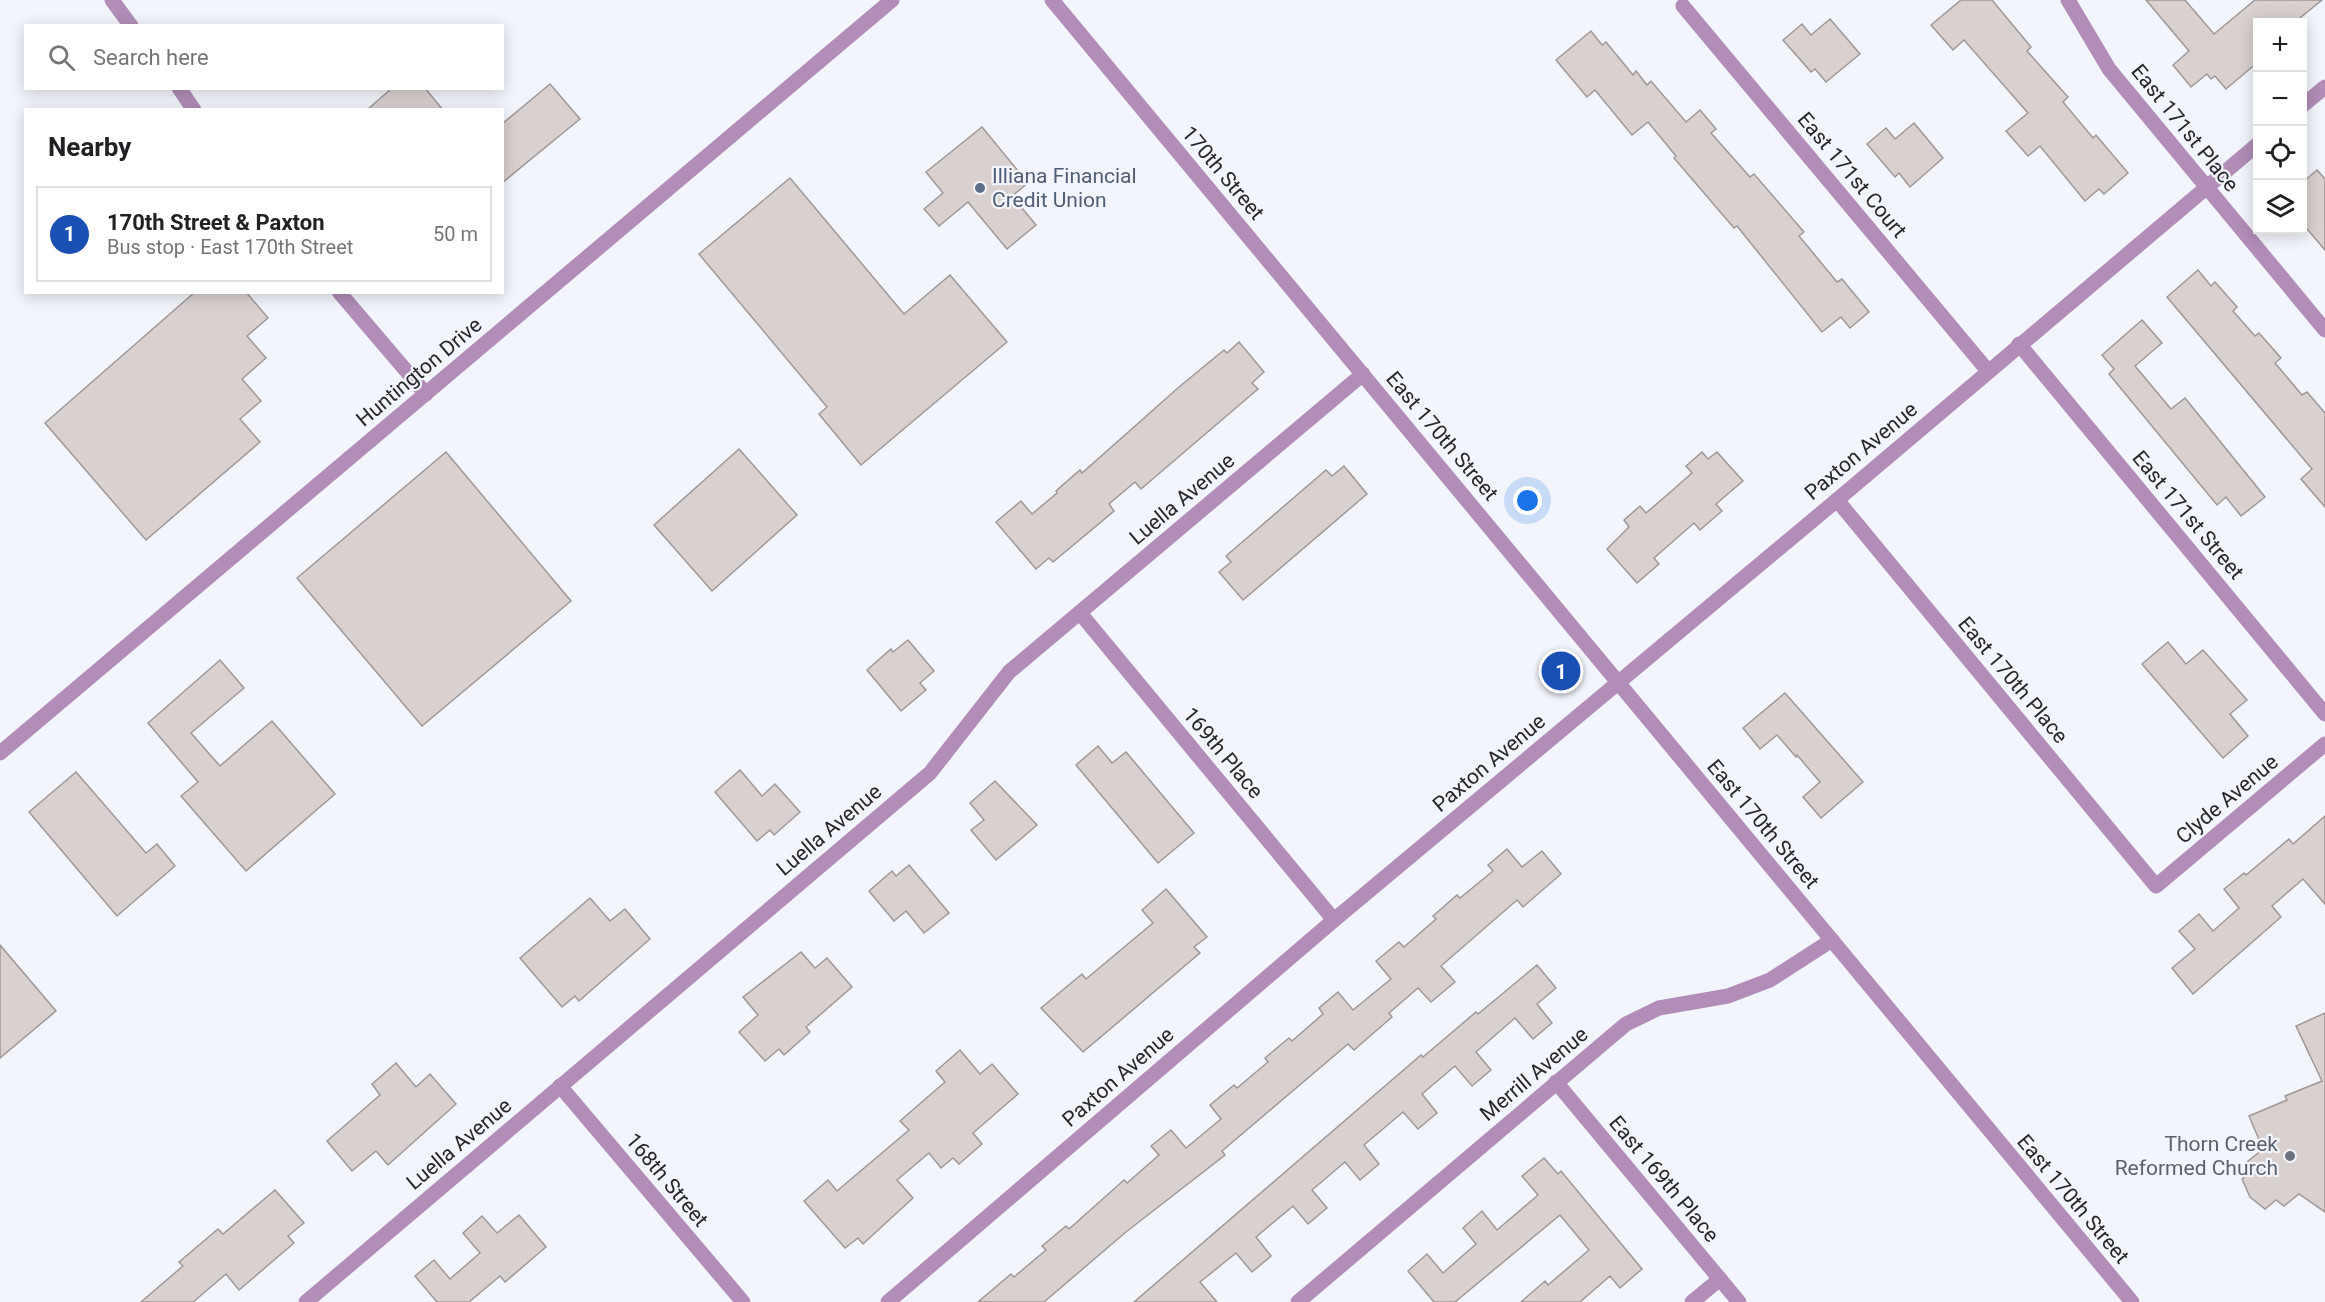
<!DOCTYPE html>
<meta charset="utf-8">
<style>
body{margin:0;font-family:Roboto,sans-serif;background:#f2f2f2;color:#202124}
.controls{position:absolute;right:18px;top:18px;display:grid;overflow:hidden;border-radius:0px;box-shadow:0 3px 15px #0003}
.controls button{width:54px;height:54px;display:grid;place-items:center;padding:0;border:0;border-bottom:2px solid #e0e0e0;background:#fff;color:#202124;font:30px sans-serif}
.you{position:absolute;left:1528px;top:501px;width:21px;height:21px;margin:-15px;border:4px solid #fff;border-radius:50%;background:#1a73e8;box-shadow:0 0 0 9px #1a73e833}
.badge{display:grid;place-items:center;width:39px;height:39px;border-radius:50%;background:#216a61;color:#fff;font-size:20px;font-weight:700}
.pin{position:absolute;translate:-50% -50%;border:3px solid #fff;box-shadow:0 2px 6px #0006}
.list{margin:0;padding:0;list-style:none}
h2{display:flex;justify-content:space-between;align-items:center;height:78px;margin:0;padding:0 24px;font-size:26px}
h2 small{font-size:20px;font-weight:400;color:#757577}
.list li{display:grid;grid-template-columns:39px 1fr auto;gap:18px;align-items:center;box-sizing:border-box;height:96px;margin:0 12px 12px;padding:0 12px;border:2px solid #e0e0e0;border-radius:0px}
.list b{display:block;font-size:22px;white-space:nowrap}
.list p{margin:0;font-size:20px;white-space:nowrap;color:#757577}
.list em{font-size:20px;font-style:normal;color:#757577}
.icon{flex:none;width:33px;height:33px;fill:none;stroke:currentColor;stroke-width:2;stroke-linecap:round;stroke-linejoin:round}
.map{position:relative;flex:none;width:2325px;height:1302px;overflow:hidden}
.search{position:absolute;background:#fff;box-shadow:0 3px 15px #0003;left:24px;top:24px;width:480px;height:66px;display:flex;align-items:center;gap:15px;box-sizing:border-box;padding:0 21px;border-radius:0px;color:#757577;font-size:22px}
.panel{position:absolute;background:#fff;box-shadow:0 3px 15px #0003;left:24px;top:108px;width:480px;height:186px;border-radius:0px}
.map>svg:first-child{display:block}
.building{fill:#d9d1d0;stroke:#a09897;stroke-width:1.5}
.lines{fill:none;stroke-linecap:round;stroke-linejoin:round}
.minor{stroke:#b18db7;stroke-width:15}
.service-dot{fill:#5c6f8a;stroke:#f3f5fc;stroke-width:2}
.worship-dot{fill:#6b7280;stroke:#f3f5fc;stroke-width:2}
.labels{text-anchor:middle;stroke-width:4.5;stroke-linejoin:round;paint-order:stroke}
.street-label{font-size:21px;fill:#262729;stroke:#f3f5fc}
.service-label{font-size:21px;fill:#4e5e75;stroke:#f3f5fc;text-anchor:start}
.worship-label{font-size:21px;fill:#5b616d;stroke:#f3f5fc;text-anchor:end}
</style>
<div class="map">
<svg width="2325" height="1302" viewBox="0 0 2325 1302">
<rect width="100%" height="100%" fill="#f3f5fc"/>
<!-- building -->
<g class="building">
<path d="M 1961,0 L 1992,0 L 2031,47 L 2027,51 L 2068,97 L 2063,102 L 2093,138 L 2096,135 L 2128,173 L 2104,194 L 2099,189 L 2085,201 L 2040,146 L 2028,156 L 2006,131 L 2028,113 L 1964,40 L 1953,50 L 1931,25 Z"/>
<path d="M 2146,0 L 2185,0 L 2214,34 L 2255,0 L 2322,0 L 2295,22 L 2258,22 L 2258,62 L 2226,89 L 2215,76 L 2211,79 L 2207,74 L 2191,87 L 2173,65 L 2189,51 Z"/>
<path d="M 1830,19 L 1860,54 L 1826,82 L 1815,69 L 1811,72 L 1783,40 L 1802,24 L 1811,35 Z"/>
<path d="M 1591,31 L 1602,45 L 1606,42 L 1633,75 L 1636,71 L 1647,85 L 1651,81 L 1686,122 L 1700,110 L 1716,129 L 1711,133 L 1750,177 L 1754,174 L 1804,232 L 1799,236 L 1809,248 L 1837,282 L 1842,279 L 1869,312 L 1850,328 L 1841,317 L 1822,332 L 1737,226 L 1734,228 L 1674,158 L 1676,156 L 1648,122 L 1632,135 L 1595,90 L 1587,97 L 1556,60 Z"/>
<path d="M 550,84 L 580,119 L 502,183 L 502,124 Z"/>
<path d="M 392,88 L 425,88 L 443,110 L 367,110 Z"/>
<path d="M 1914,123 L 1943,158 L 1910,187 L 1899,173 L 1895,177 L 1867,144 L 1886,128 L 1895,139 Z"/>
<path d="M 982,127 L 1028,183 L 1012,196 L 1036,225 L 1007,249 L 968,202 L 939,226 L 924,209 L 943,193 L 926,172 Z"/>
<path d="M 2317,170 L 2325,179 L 2325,250 L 2302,223 L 2302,183 Z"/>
<path d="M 790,178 L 904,314 L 950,275 L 1007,342 L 861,465 L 819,414 L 827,407 L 699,254 Z"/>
<path d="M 2198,270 L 2211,286 L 2215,282 L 2237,307 L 2233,311 L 2255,336 L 2259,333 L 2281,358 L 2275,363 L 2302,395 L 2307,392 L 2325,413 L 2325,507 L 2301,479 L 2312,469 L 2167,297 Z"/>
<path d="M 195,292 L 246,292 L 268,318 L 247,336 L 266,358 L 242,379 L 261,401 L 240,419 L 260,442 L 146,540 L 45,423 Z"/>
<path d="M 2142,320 L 2162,343 L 2135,366 L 2171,409 L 2185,398 L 2265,497 L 2241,516 L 2226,497 L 2217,505 L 2109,374 L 2114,369 L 2102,355 Z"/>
<path d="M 1239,342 L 1264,372 L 1252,383 L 1258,389 L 1141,489 L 1135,482 L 1109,504 L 1114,511 L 1053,562 L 1049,558 L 1036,569 L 996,522 L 1021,501 L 1032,514 L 1057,493 L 1056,491 L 1080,470 L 1082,473 L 1179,387 L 1224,350 L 1227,353 Z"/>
<path d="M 739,449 L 797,515 L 712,591 L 654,525 Z"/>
<path d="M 446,452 L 571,601 L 422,726 L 297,578 Z"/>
<path d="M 1702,452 L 1708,459 L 1717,452 L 1743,481 L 1716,504 L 1722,511 L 1700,530 L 1694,523 L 1654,558 L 1659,564 L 1637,583 L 1607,549 L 1629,527 L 1624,520 L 1640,506 L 1646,513 L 1667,495 L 1692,473 L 1686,466 Z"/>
<path d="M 1344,466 L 1367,494 L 1243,600 L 1219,572 L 1231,562 L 1226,556 L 1326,470 L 1332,476 Z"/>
<path d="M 908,640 L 934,671 L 920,683 L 926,690 L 901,711 L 867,670 L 891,649 L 893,652 Z"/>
<path d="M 2168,642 L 2186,664 L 2203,650 L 2247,700 L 2230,714 L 2248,736 L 2223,758 L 2142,664 Z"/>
<path d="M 220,660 L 244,688 L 191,733 L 220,766 L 272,721 L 335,794 L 246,871 L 181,796 L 198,782 L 148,723 Z"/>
<path d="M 1785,693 L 1863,782 L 1821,818 L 1803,797 L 1820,782 L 1797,755 L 1796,757 L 1777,735 L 1760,749 L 1743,728 Z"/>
<path d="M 1098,746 L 1112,763 L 1126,752 L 1194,833 L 1158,863 L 1076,765 Z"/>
<path d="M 740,770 L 762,796 L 775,784 L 800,812 L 774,835 L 770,830 L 757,841 L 715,792 Z"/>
<path d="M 76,772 L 146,853 L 157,844 L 175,866 L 117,916 L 29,812 Z"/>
<path d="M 995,781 L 1037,825 L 996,860 L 971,830 L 984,820 L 970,803 Z"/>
<path d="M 2325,816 L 2325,904 L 2303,879 L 2272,906 L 2281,917 L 2193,994 L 2172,968 L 2195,949 L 2179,931 L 2199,914 L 2213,931 L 2239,908 L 2224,889 L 2244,873 L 2246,875 L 2289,839 L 2293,844 Z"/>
<path d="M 1507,849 L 1522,867 L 1542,851 L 1561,874 L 1523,907 L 1517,900 L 1441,966 L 1455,982 L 1431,1002 L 1418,988 L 1389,1013 L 1392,1017 L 1354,1050 L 1348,1044 L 1222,1151 L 1225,1155 L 1126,1232 L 1044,1302 L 978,1302 L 1011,1274 L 1014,1277 L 1046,1250 L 1042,1246 L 1066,1226 L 1069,1229 L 1124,1180 L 1127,1183 L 1159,1155 L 1151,1146 L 1171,1130 L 1186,1148 L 1221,1119 L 1210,1105 L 1234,1085 L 1237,1088 L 1268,1062 L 1265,1058 L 1289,1038 L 1292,1041 L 1323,1014 L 1319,1008 L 1338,992 L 1353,1010 L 1391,979 L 1376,961 L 1399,942 L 1404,947 L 1436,919 L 1433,916 L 1457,895 L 1460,898 L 1493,871 L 1488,865 Z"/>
<path d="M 909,865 L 949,913 L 924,933 L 906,911 L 894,921 L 869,891 L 892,871 L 896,876 Z"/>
<path d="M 1166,889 L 1207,937 L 1194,947 L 1200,953 L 1083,1052 L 1041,1008 L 1082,974 L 1086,979 L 1153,923 L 1142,910 Z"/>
<path d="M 590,898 L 610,921 L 625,909 L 650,939 L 579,1001 L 575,996 L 562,1007 L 520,958 Z"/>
<path d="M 0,945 L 56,1011 L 0,1058 Z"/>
<path d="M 801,952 L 815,968 L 827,958 L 852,987 L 806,1027 L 810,1032 L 784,1055 L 779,1049 L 765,1061 L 739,1032 L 758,1015 L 743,997 Z"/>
<path d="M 1537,965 L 1556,988 L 1537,1004 L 1552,1023 L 1533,1039 L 1515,1018 L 1476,1052 L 1491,1070 L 1472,1086 L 1455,1066 L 1422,1094 L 1437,1113 L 1418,1129 L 1403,1112 L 1364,1145 L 1379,1164 L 1360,1180 L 1345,1162 L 1312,1190 L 1327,1208 L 1308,1224 L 1293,1206 L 1256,1237 L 1271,1256 L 1252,1272 L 1236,1253 L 1200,1282 L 1217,1302 L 1134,1302 L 1421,1055 L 1423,1057 L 1476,1012 L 1478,1014 Z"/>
<path d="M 2325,1013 L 2325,1212 L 2299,1194 L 2284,1206 L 2276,1200 L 2265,1209 L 2250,1197 L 2242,1179 L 2252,1171 L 2247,1162 L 2263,1149 L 2249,1116 L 2287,1100 L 2285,1096 L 2322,1081 L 2296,1026 Z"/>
<path d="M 960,1050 L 980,1074 L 992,1064 L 1018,1094 L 973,1133 L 982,1144 L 959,1164 L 953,1158 L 941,1168 L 929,1153 L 897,1180 L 913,1198 L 863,1244 L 858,1238 L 845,1248 L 804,1201 L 828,1180 L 837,1191 L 909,1130 L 900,1121 L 945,1082 L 936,1071 Z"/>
<path d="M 396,1063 L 416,1087 L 430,1074 L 456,1104 L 388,1165 L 376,1151 L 352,1171 L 327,1141 L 380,1095 L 372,1084 Z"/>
<path d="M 1544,1158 L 1558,1174 L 1561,1171 L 1642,1269 L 1620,1288 L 1610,1276 L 1580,1302 L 1521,1302 L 1545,1281 L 1548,1285 L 1589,1250 L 1560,1215 L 1455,1302 L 1434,1302 L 1408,1271 L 1427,1254 L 1443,1273 L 1476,1244 L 1463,1228 L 1482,1211 L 1497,1230 L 1538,1195 L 1522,1176 Z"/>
<path d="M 275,1190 L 304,1223 L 288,1236 L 294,1243 L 239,1290 L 226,1274 L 193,1302 L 141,1302 L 183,1266 L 179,1262 L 218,1229 L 223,1234 Z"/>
<path d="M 519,1215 L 546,1247 L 505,1282 L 500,1276 L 469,1302 L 437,1302 L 415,1276 L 434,1260 L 450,1279 L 480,1253 L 463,1233 L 482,1216 L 497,1233 Z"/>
</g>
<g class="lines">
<!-- minor -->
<g class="minor">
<path d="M 112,0 L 131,26"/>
<path d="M 1052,0 L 2132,1302"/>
<path d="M 2068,0 L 2109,69 L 2325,330"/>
<path d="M 1683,6 L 1988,371"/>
<path d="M 179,88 L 194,110"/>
<path d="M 2302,106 L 2325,87"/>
<path d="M 339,292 L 426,394"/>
<path d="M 2019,344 L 2325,714"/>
<path d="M 1837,500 L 2156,886 L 2325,744"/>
<path d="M 1080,613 L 1334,920"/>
<path d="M 0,753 L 892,0"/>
<path d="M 1556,1082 L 1739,1302"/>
<path d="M 560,1086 L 743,1302"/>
<path d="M 306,1302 L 930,773 L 1009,672 L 1363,374"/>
<path d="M 888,1302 L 1334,920 L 1837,500 L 2258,144"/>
<path d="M 1298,1302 L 1626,1024 L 1659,1008 L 1728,996 L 1770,980 L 1832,940"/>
<path d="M 1692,1302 L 1720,1279"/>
</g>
</g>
<!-- markers -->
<circle class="service-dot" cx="980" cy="188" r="6"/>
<circle class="worship-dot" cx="2290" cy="1156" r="6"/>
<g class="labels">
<!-- street labels -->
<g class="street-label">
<text transform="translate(2185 128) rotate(51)" y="7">East 171st Place</text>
<text transform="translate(1223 173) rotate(50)" y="7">170th Street</text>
<text transform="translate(1852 175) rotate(50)" y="7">East 171st Court</text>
<text transform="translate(419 372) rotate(-40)" y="7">Huntington Drive</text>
<text transform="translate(1442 436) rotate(50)" y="7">East 170th Street</text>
<text transform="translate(1861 451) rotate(-40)" y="7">Paxton Avenue</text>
<text transform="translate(1182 499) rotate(-40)" y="7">Luella Avenue</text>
<text transform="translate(2188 515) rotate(50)" y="7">East 171st Street</text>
<text transform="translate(2013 680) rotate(50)" y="7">East 170th Place</text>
<text transform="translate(1223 753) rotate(50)" y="7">169th Place</text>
<text transform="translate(1489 763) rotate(-40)" y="7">Paxton Avenue</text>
<text transform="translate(2227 799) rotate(-40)" y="7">Clyde Avenue</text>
<text transform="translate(1763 824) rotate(50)" y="7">East 170th Street</text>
<text transform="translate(829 830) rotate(-40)" y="7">Luella Avenue</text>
<text transform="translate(1534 1074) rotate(-40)" y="7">Merrill Avenue</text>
<text transform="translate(1118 1077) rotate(-41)" y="7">Paxton Avenue</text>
<text transform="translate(459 1144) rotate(-40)" y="7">Luella Avenue</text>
<text transform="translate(1664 1179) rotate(50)" y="7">East 169th Place</text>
<text transform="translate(667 1180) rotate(50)" y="7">168th Street</text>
<text transform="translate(2073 1199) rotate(50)" y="7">East 170th Street</text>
</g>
<!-- service labels -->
<g class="service-label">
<text x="992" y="183">Illiana Financial<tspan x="992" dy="24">Credit Union</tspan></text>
</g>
<!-- worship labels -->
<g class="worship-label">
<text x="2278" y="1151">Thorn Creek<tspan x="2278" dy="24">Reformed Church</tspan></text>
</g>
</g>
</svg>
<div class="controls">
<button>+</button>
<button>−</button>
<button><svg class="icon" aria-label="locate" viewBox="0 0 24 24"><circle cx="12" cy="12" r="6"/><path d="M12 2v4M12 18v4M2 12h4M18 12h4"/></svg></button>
<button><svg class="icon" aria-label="layers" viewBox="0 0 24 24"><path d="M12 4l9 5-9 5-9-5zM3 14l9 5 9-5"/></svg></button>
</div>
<div class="you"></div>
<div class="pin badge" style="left:1561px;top:671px;background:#1a4fb4">1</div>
<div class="search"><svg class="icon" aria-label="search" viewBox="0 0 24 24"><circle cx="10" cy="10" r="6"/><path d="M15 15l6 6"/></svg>Search here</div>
<section class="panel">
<h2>Nearby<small></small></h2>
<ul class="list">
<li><span class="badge" style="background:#1a4fb4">1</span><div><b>170th Street &amp; Paxton</b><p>Bus stop · East 170th Street</p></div><em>50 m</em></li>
</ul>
</section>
</div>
